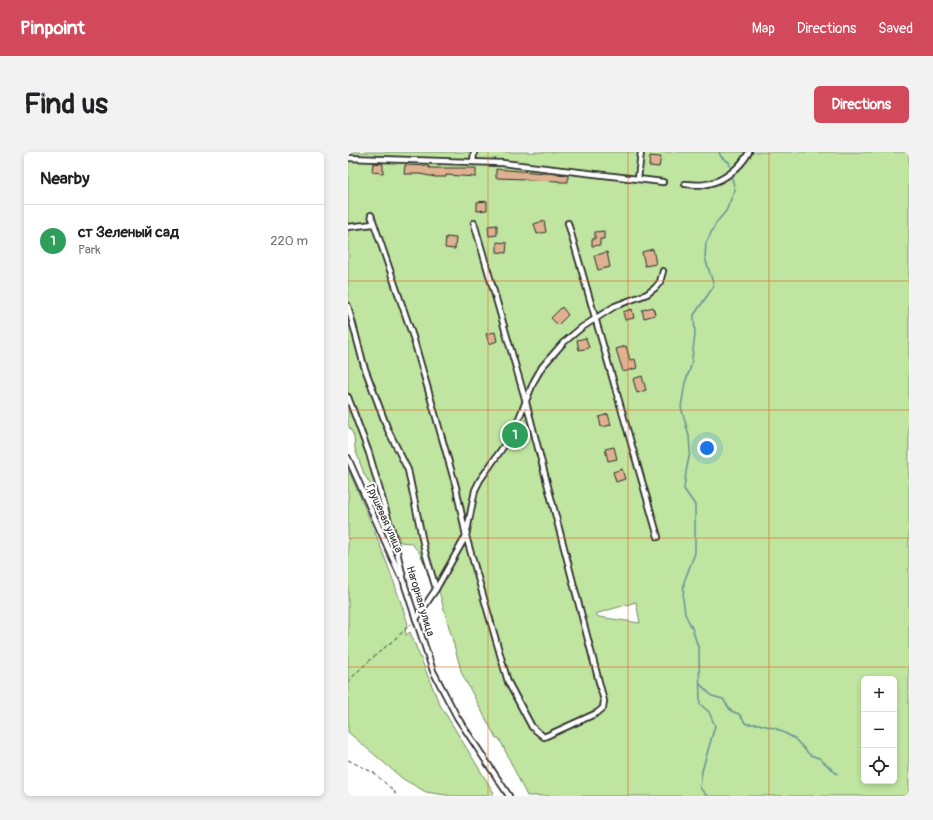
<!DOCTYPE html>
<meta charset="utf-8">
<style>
body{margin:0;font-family:Pangolin,sans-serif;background:#f2f2f2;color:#202124}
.controls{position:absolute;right:12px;bottom:12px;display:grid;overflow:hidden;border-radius:6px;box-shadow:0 2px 6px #0003}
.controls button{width:36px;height:36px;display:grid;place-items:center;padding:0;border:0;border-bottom:1px solid #e0e0e0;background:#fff;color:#202124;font:20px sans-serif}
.you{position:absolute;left:359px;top:296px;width:14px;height:14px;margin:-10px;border:3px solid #fff;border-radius:50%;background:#1a73e8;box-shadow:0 0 0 6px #1a73e833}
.badge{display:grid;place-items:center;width:26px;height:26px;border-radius:50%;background:#d1495b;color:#fff;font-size:13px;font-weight:700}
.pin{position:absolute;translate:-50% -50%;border:2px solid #fff;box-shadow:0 1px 4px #0006}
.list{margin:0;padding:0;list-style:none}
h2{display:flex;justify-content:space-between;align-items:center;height:52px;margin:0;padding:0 16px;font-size:17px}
h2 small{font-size:13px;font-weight:400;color:#757577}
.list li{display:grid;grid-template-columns:26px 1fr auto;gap:12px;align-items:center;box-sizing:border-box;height:72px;padding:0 16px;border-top:1px solid #e0e0e0}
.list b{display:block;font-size:15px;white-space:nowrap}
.list p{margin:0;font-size:13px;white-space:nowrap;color:#757577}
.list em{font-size:13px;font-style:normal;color:#757577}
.icon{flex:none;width:22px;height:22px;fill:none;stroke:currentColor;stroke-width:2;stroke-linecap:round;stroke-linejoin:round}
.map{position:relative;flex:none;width:561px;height:644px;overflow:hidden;border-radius:6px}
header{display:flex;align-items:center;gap:24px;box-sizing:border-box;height:56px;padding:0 20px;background:#d1495b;color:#fff}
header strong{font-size:19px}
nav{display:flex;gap:22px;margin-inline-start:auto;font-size:14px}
.intro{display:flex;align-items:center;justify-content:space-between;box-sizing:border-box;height:96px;padding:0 24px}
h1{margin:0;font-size:28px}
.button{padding:10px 18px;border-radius:6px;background:#d1495b;color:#fff;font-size:14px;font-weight:700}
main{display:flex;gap:24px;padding:0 24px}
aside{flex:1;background:#fff;border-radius:6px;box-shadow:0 2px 6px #0003}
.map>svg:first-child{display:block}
.green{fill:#bfe5a0;stroke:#758866;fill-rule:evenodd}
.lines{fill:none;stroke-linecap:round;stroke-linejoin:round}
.stream{stroke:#629396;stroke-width:1.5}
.building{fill:#dfb190;stroke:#2b2b2b}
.street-casing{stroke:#2b2b2b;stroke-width:8}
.path{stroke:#2b2b2b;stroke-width:1;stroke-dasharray:4 3;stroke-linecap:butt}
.street{stroke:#fff;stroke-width:4.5}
.grid{fill:none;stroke:#e8590c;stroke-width:1;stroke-opacity:0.55}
.labels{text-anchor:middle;stroke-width:4;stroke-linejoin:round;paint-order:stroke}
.street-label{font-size:11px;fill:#2b2b2b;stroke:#fff}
</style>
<header>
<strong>Pinpoint</strong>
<nav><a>Map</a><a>Directions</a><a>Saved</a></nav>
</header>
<div class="intro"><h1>Find us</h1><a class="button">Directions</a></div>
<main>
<aside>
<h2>Nearby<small></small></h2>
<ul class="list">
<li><span class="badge" style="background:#2e9e5b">1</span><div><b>ст Зеленый сад</b><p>Park</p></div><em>220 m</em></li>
</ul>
</aside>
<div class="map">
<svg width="561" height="644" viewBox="0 0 561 644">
<rect width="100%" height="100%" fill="#fff"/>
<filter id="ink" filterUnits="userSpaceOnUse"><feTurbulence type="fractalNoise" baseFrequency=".025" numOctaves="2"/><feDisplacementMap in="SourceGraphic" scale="8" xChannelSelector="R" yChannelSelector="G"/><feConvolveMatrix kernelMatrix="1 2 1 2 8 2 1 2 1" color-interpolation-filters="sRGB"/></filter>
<g filter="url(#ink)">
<!-- green -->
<g class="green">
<path d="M 0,0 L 561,0 L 561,644 L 179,644 L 151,586 L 148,586 L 114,522 L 92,443 L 71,400 L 63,391 L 52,390 L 46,372 L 16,322 L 7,297 L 6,284 L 0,273 ZM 288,450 L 292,471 L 251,465 L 247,462 ZM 516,527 L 546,527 L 546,629 L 516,629 Z"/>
<path d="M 0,317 C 23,368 43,419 60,472 L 57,475 L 58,483 L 62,480 L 91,551 L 146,641 L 143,644 L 104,644 L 78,640 L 55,627 L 0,580 Z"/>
</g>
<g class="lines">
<!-- stream -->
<g class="stream">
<path d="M 371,0 L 373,5 L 381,10 L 382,15"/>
<path d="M 352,532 L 364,544 L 375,547 L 383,559 L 391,562 L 398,572 L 411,572 L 429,577 L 446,586 L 462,603 L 471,606 L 489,622"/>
<path d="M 359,644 L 352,636 L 354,619 L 367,574 L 361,560 L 352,552 L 351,498 L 344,476 L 337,462 L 335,446 L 336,430 L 347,401 L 347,353 L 336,337 L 338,320 L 342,300 L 341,284 L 333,255 L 337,231 L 343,214 L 347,183 L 346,163 L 366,134 L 357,106 L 358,91 L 368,71 L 378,59 L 387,38 L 384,26"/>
</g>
</g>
<!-- building -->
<g class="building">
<path d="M 302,4 L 313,5 L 311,15 L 301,14 Z"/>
<path d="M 25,11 L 35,12 L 35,21 L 24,20 Z"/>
<path d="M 57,13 L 81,14 L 81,16 L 128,16 L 128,25 L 98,23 L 98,25 L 87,25 L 72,22 L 56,22 Z"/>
<path d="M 148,17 L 220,23 L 220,30 L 211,30 L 211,29 L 179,28 L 179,27 L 148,26 Z"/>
<path d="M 139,49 L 139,58 L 129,59 L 129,50 Z"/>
<path d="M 196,69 L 198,80 L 189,82 L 186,72 Z"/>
<path d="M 149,73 L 149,83 L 141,84 L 140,74 Z"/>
<path d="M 256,79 L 256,87 L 252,87 L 252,93 L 244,94 L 244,87 L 247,87 L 247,80 Z"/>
<path d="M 98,85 L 108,86 L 107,97 L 97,96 Z"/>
<path d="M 149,90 L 159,91 L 158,101 L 149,100 Z"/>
<path d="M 305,97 L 308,112 L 297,114 L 294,100 Z"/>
<path d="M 259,100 L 262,115 L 250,118 L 246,104 Z"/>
<path d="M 214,155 L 220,163 L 210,173 L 203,166 Z"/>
<path d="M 305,155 L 307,163 L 296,166 L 294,158 Z"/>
<path d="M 284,157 L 286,166 L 277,168 L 275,160 Z"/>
<path d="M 147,180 L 149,189 L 141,192 L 138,182 Z"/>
<path d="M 238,186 L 241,196 L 231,198 L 229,188 Z"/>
<path d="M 278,194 L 282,208 L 287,207 L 289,216 L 275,220 L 268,197 Z"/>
<path d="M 294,224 L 298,238 L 289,241 L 285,227 Z"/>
<path d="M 260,262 L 263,273 L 253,275 L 251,265 Z"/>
<path d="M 266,295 L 269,307 L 260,309 L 257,297 Z"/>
<path d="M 274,317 L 277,327 L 268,330 L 265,320 Z"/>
</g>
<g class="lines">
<!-- street casing -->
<g class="street-casing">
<g id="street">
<path d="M 0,6 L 154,11 L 315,30"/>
<path d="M 125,10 L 126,0"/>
<path d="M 290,27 L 293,0"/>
<path d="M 337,32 C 344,32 352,34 359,32 C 376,29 393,15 401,0"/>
<path d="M 23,63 L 65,185 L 108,335 L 118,384 L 160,530 L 184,575 L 196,585 L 249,561 L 255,556 L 256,549 L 178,250 L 126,71"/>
<path d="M 220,71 L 310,385"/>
<path d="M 0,75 L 25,72"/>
<path d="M 0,154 L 16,214 L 40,278 L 60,318 L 77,400 L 88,437"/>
<path d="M 0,245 L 21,301 L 46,387 L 57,434 L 85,519 L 109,565 L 161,644"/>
<path d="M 0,306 L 52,423"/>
<path d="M 68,467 L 88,437 L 118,384 L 127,338 L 132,328 L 165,281 L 186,229 L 194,215 L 215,191 L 233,176 L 267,154 L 299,142 L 307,136 L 312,130 L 315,119"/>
</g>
</g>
<!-- path -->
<g class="path">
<path d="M 0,530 C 19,508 43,492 63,472"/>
<path d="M 0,608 L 26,621 L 47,640 L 47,644"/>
</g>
<!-- street -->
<use href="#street" class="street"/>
</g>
</g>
<!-- grid -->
<path class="grid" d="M 140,0 L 140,644M 280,0 L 280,644M 421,0 L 421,644M 0,129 L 561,129M 0,258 L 561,258M 0,386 L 561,386M 0,515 L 561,515"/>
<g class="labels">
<!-- street labels -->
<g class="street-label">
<text transform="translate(37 366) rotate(66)" y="4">Грушевая улица</text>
<text transform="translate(73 449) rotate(73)" y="4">Нагорная улица</text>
</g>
</g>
</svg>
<div class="controls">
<button>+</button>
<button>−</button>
<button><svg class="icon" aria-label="locate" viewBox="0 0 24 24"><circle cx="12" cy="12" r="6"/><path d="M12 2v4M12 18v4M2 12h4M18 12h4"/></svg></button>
</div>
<div class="you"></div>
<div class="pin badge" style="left:167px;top:283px;background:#2e9e5b">1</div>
</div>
</main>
